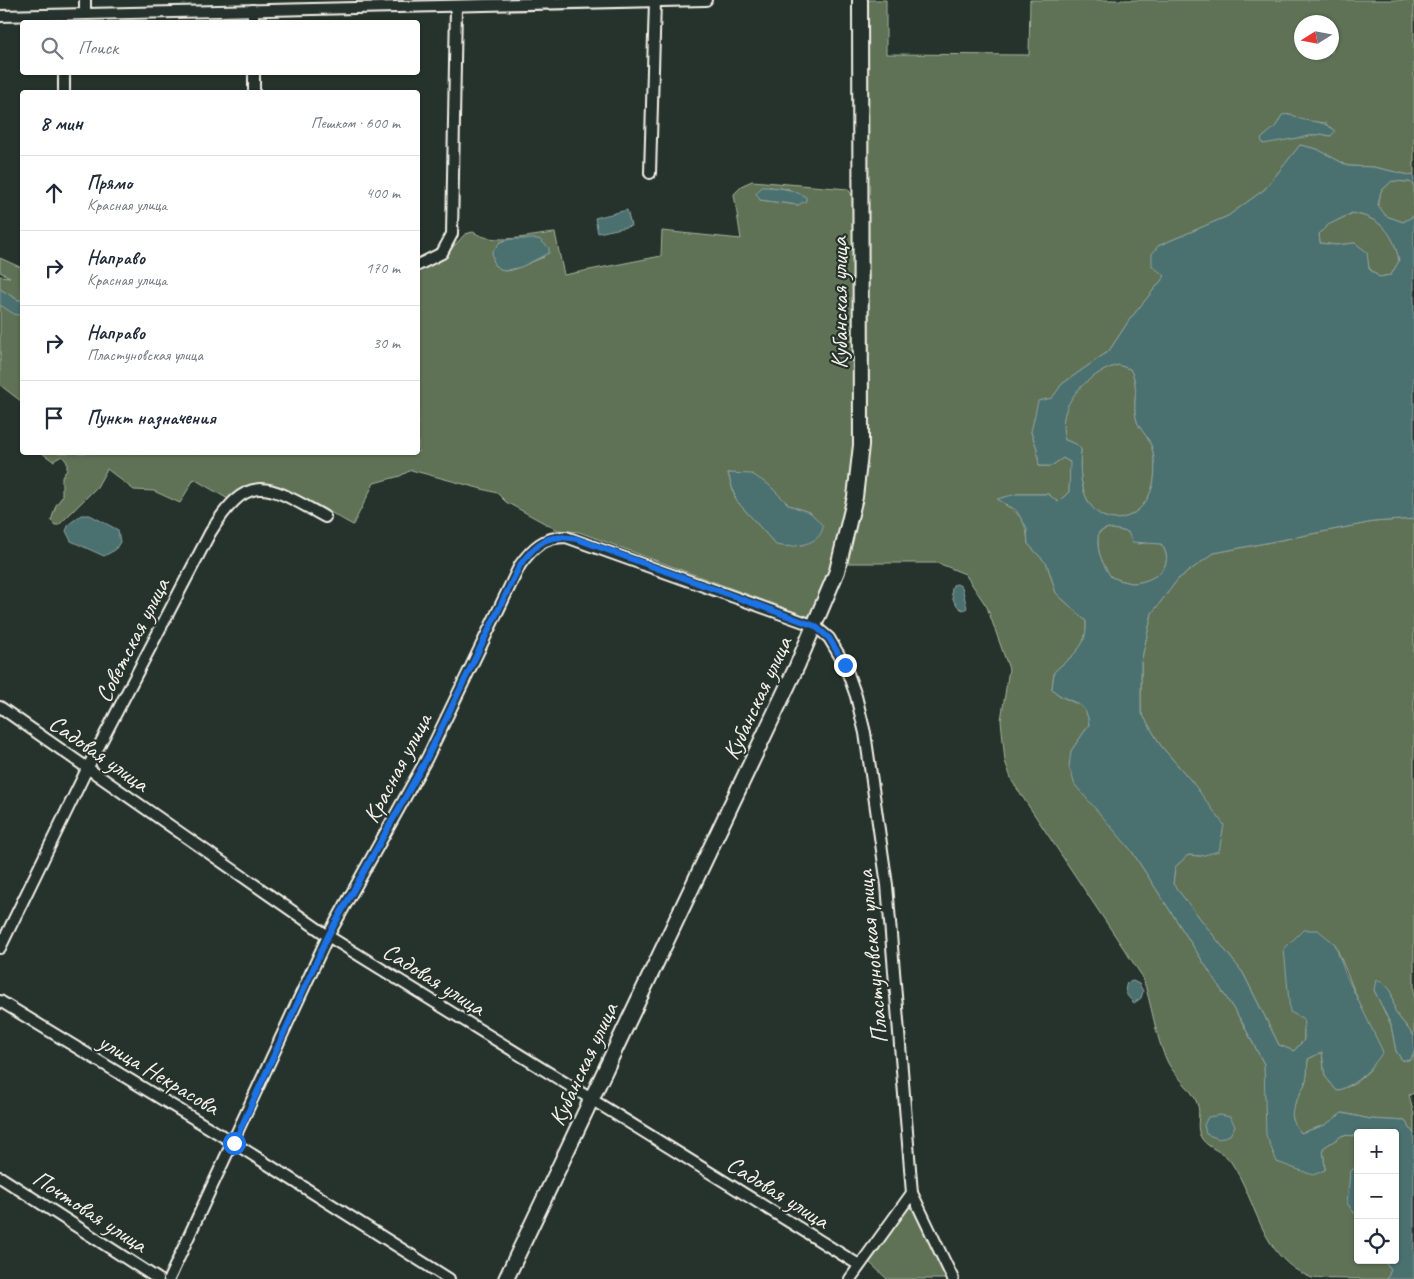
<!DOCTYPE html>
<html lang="ru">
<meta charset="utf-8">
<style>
body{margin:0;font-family:Caveat,sans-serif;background:#f6f6f7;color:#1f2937}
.controls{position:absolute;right:15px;bottom:15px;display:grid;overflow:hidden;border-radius:5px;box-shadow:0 1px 4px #0004}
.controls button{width:45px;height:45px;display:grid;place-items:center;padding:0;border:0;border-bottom:1px solid #e0e1e3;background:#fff;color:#1f2937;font:25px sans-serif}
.compass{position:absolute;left:1294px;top:15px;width:45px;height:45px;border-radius:50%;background:#fff;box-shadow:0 1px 4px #0004;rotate:259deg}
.stop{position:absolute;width:15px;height:15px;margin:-11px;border:4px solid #1a73e8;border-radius:50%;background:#fff}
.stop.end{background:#1a73e8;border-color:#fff;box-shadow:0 1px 5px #0008}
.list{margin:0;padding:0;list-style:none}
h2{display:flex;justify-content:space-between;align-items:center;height:65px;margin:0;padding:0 20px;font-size:21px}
h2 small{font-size:16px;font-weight:400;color:#747a83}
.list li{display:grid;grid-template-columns:32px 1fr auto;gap:15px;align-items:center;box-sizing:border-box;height:75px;padding:0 20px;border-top:1px solid #e0e1e3}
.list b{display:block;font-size:19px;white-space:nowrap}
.list p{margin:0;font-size:16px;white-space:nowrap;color:#747a83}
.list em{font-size:16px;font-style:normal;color:#747a83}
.icon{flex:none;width:28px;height:28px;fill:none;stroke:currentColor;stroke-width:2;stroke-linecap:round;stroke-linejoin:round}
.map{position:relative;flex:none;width:1414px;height:1279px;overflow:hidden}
.search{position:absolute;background:#fff;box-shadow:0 1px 4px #0004;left:20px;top:20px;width:400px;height:55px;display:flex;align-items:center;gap:12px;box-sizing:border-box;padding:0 18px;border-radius:5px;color:#747a83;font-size:19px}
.panel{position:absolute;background:#fff;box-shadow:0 1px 4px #0004;left:20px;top:90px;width:400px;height:365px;border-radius:5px}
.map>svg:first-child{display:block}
.green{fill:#5e7255;stroke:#a9b29e;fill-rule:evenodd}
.water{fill:#4b6f70;stroke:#8fa3a0;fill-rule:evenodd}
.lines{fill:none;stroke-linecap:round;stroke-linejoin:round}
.street-casing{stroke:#f4f1e8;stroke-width:14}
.secondary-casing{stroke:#f4f1e8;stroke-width:18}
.street{stroke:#26332d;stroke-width:10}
.secondary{stroke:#26332d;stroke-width:14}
.route{stroke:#1a73e8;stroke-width:6}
.labels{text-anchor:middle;stroke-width:4.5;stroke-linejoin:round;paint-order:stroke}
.street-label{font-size:24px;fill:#f4f1e8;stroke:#26332d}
</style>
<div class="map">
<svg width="1414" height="1279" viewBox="0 0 1414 1279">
<rect width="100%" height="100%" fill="#26332d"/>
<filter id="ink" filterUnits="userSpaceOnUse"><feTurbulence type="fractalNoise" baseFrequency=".02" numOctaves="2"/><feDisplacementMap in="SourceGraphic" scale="10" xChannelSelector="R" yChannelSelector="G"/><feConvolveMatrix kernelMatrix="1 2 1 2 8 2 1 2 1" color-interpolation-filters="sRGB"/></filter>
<g filter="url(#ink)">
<!-- green -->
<g class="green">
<path d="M 867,0 L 886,0 L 886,54 L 1029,55 L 1030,0 L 1414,0 L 1414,176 L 1373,167 L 1348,166 L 1317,149 L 1300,145 L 1265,189 L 1228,216 L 1158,246 L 1165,276 L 1130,319 L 1109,351 L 1062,384 L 1031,432 L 1037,448 L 1039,466 L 1051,466 L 1063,458 L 1071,463 L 1069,492 L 1058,502 L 1048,494 L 1017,494 L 1005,505 C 1022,513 1027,526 1028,544 L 1047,564 L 1056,593 L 1086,621 C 1088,648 1072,655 1054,672 L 1052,689 C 1068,706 1087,698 1089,725 L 1071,751 L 1105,818 L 1131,850 L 1242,1022 L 1264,1064 L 1266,1099 L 1325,1170 L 1323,1148 L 1343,1135 L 1358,1136 L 1358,1165 L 1350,1172 L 1354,1213 L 1358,1210 L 1358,1260 L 1383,1260 L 1391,1270 L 1387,1279 C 1373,1279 1322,1279 1312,1278 C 1260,1258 1258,1202 1231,1162 C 1224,1151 1210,1150 1202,1139 C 1194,1128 1202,1114 1197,1103 C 1191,1087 1176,1078 1168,1063 C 1155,1038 1152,1003 1142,976 L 1012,781 L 1005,761 L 1001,720 L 1009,669 L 987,607 L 965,574 L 938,563 L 847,563 L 859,514 L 869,416 ZM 1302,22 L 1332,22 L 1332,52 L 1302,52 ZM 1291,114 L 1301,121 L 1326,123 L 1331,136 L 1321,134 L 1284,140 L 1261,139 Z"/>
<path d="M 752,181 L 848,189 L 855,200 C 855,319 867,463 829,578 C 824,591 817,603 812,616 L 806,616 L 579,532 L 557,530 L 506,502 L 497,493 L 411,470 L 400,476 L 374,483 L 353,525 C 328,512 280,478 251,485 C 242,487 235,493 228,499 L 194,479 L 180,503 L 154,491 L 134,490 L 107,469 L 97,487 L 59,525 L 55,525 L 51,521 L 56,505 L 62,497 L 62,477 L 67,470 L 67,462 L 62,456 L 53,461 L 42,453 L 418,452 L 418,269 L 444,257 L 465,234 L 473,232 C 495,246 530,235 555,233 L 564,275 L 661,256 L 662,231 L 741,239 L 734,194 L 743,185 ZM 769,187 L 789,189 L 798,205 L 760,200 ZM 544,257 L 512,270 L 504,271 L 494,265 ZM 728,473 L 737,474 L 769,485 L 789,505 L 811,513 L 776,545 L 736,500 Z"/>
<path d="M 1392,181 L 1410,182 L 1414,186 L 1414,216 L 1403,222 L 1386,216 L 1378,206 L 1381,191 Z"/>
<path d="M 1353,213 C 1381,219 1394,232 1399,261 L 1391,275 L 1379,277 L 1369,268 L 1366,252 L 1355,243 L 1336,245 L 1320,243 L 1319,234 L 1327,225 Z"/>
<path d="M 0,258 L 22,268 L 22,301 L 18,300 L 0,289 L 0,276 L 10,277 L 0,272 Z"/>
<path d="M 0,305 L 22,316 L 22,402 L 0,385 Z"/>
<path d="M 1118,365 L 1130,369 C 1141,387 1131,402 1137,421 C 1140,430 1149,437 1152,448 C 1173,529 1070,555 1081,449 L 1076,444 L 1065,440 C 1055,404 1085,374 1118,365 Z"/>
<path d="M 1414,519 L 1414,1036 L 1395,1012 L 1391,991 L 1374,990 L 1391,1025 L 1396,1051 L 1402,1060 L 1410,1060 L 1414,1052 L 1414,1093 L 1409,1095 L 1414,1115 L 1414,1134 L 1405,1121 L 1370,1119 L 1343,1113 L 1325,1125 L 1301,1133 C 1283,1112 1297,1104 1305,1083 C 1308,1076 1307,1067 1308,1059 L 1322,1052 L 1325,1076 L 1337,1091 L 1354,1084 L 1370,1070 L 1363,1012 L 1335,944 L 1284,949 L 1289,978 L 1304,1019 L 1304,1040 L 1294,1051 L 1279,1045 L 1243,973 L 1173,884 L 1175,867 L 1188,855 L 1201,856 L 1193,783 L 1161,746 L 1141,712 L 1141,662 L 1152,613 L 1178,579 L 1214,553 L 1373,522 Z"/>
<path d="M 1108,528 L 1128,532 L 1138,544 L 1150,542 L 1161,544 C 1178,566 1153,583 1131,583 C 1124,582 1117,579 1111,577 C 1102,563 1095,549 1099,532 Z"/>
<path d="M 909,1207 L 912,1208 L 948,1279 L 887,1279 L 867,1260 L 905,1208 Z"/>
</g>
<!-- water -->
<g class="water">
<path d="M 1291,114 C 1309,126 1318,116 1335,131 L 1331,136 L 1321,134 L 1263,144 L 1261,139 L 1276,126 L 1282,115 Z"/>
<path d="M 1300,145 L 1317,149 L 1348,166 L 1373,167 L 1414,176 L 1414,186 L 1410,182 L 1392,181 L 1381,191 L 1378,205 L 1386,216 L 1403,222 L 1414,216 L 1414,519 L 1373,522 L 1214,553 L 1178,579 L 1152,613 L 1141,662 L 1141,712 L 1161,746 L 1193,783 L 1224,825 L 1219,851 L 1201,856 L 1188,855 L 1175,867 L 1173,884 L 1243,973 L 1279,1045 L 1294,1051 L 1304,1040 L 1304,1019 L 1290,1012 L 1284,949 L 1303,930 L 1318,930 L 1335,944 L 1345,973 L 1383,1052 C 1370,1071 1358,1083 1337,1091 L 1325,1076 L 1322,1052 L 1308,1059 C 1307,1067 1308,1076 1305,1083 C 1297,1103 1283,1113 1301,1133 L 1325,1125 L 1342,1113 L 1370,1119 L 1405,1121 L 1414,1134 L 1414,1279 L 1387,1279 L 1391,1270 L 1383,1260 L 1395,1260 L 1395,1133 L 1358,1133 L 1358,1136 L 1343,1135 L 1323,1148 L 1325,1170 L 1313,1175 L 1277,1162 L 1266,1135 L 1264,1064 L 1242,1022 L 1131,850 L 1075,785 L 1069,767 L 1071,751 L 1089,725 C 1087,698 1068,705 1052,689 L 1054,672 C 1072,655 1088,648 1086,621 L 1056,593 L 1047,564 L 1028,544 L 1027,528 L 1016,510 L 997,499 L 1017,494 L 1048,494 L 1058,502 L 1069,492 L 1070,462 L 1063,458 L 1051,466 L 1039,466 L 1037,448 L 1031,432 L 1038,401 L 1052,398 L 1062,384 L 1109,351 L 1130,319 L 1165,276 L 1152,266 L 1152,254 L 1158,246 L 1228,216 L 1265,189 ZM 1352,213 C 1381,218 1394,233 1399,261 L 1391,275 L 1379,277 L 1369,269 L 1367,252 L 1355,243 L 1336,245 L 1320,243 L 1319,234 L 1328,225 ZM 1118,365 L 1130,369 C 1141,387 1131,402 1137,421 C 1140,430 1149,437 1152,448 C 1173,529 1070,555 1081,449 L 1076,444 L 1065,440 C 1055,405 1086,374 1118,365 ZM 1108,528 L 1128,532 L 1132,542 L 1161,544 C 1178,566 1153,583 1131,583 C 1124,582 1117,579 1111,577 C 1102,563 1095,549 1099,532 Z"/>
<path d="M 762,187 C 778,187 793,189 806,197 L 806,201 L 798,205 L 760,200 L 756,193 Z"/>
<path d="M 627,210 L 631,226 L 598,233 L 595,218 Z"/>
<path d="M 511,239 L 539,239 L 549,248 L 549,253 L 521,267 L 504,271 L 494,265 L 492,252 L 500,242 Z"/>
<path d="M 0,289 L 18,300 L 22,300 L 22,316 L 14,314 L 0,305 Z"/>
<path d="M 728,473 L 752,474 L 769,485 L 789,505 L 811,513 L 823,526 C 822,545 791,549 776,545 L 736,500 Z"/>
<path d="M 81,515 L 90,515 L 118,530 L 120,542 L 115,550 L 104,556 L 71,541 L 66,531 L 69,524 Z"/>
<path d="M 957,584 L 962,587 L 967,608 L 963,610 C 954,606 949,593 953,585 Z"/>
<path d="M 1376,980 L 1384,983 L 1391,991 L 1395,1012 L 1414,1036 L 1414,1052 L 1410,1060 L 1402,1060 L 1396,1051 L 1391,1025 L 1374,990 Z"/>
<path d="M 1133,981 L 1139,984 L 1143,991 L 1141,998 L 1134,1003 C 1127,996 1123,992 1127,983 Z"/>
<path d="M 1220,1115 L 1230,1117 L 1235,1126 L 1230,1135 L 1219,1139 L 1206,1134 L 1204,1125 L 1208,1117 Z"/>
<path d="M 1358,1165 L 1358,1210 L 1354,1213 L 1347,1203 L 1350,1172 Z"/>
</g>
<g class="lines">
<!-- street casing -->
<g class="street-casing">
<g id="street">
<path d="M 253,10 L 253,22"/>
<path d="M 85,14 L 85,0"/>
<path d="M 0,16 L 706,0"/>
<path d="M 64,72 L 64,92"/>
<path d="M 254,72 L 254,92"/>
<path d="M 650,173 L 655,1"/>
<path d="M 418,265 L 442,253 L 452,234 L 456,6"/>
<path d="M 0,707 L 328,936 L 859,1265"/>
<path d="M 0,948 L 87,769 L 210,533 C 249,469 268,485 325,517"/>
<path d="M 0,1001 L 234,1143 L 449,1279"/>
<path d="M 0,1177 L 158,1279"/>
<path d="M 912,1193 L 953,1279"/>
<path d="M 169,1279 L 328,936 L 427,758 L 520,565 C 533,547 544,537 566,537 L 815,626 L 829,638 L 845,665 L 856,696 L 865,733 L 887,885 L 912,1193 L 850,1279"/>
</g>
</g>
<!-- secondary casing -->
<g class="secondary-casing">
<path id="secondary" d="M 506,1279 L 797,666 L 837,571 L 855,497 L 861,445 L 860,0"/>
</g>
<!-- street -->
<use href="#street" class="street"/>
<!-- secondary -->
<use href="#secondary" class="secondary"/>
</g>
</g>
<g class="lines" filter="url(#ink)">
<!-- route -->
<path class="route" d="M 234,1143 L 328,936 L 427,758 L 520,565 C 537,542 548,533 577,539 L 815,626 L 829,638 L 845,665"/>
</g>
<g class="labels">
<!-- street labels -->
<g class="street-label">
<text transform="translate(839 303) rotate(-90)" y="8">Кубанская улица</text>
<text transform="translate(132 640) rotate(-63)" y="8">Советская улица</text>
<text transform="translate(757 698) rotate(-65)" y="8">Кубанская улица</text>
<text transform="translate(99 753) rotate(35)" y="8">Садовая улица</text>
<text transform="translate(397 768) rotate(-62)" y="8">Красная улица</text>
<text transform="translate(872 957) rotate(-95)" y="8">Пластуновская улица</text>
<text transform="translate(434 979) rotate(32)" y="8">Садовая улица</text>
<text transform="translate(583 1064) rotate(-65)" y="8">Кубанская улица</text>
<text transform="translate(159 1074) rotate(31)" y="8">улица Некрасова</text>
<text transform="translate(778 1192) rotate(32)" y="8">Садовая улица</text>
<text transform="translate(90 1211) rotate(33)" y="8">Почтовая улица</text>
</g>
</g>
</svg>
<div class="controls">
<button>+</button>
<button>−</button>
<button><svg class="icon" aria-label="locate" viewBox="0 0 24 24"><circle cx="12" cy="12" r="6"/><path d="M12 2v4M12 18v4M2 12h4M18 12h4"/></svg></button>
</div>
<svg class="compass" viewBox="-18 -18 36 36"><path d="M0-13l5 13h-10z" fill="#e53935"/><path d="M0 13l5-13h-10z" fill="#747a83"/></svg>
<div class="stop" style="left:234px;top:1143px"></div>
<div class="stop end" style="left:845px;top:665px"></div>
<div class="search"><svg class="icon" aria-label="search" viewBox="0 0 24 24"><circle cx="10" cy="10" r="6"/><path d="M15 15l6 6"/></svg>Поиск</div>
<section class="panel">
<h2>8 мин<small>Пешком · 600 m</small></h2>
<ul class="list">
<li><svg class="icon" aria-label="ahead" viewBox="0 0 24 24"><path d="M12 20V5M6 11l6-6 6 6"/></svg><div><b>Прямо</b><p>Красная улица</p></div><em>400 m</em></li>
<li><svg class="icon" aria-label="right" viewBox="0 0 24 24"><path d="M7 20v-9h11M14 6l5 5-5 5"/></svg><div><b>Направо</b><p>Красная улица</p></div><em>170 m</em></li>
<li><svg class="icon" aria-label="right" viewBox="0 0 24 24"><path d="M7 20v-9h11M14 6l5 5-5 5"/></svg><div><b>Направо</b><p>Пластуновская улица</p></div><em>30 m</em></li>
<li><svg class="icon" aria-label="arrive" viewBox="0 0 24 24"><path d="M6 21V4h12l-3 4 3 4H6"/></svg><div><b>Пункт назначения</b></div></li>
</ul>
</section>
</div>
